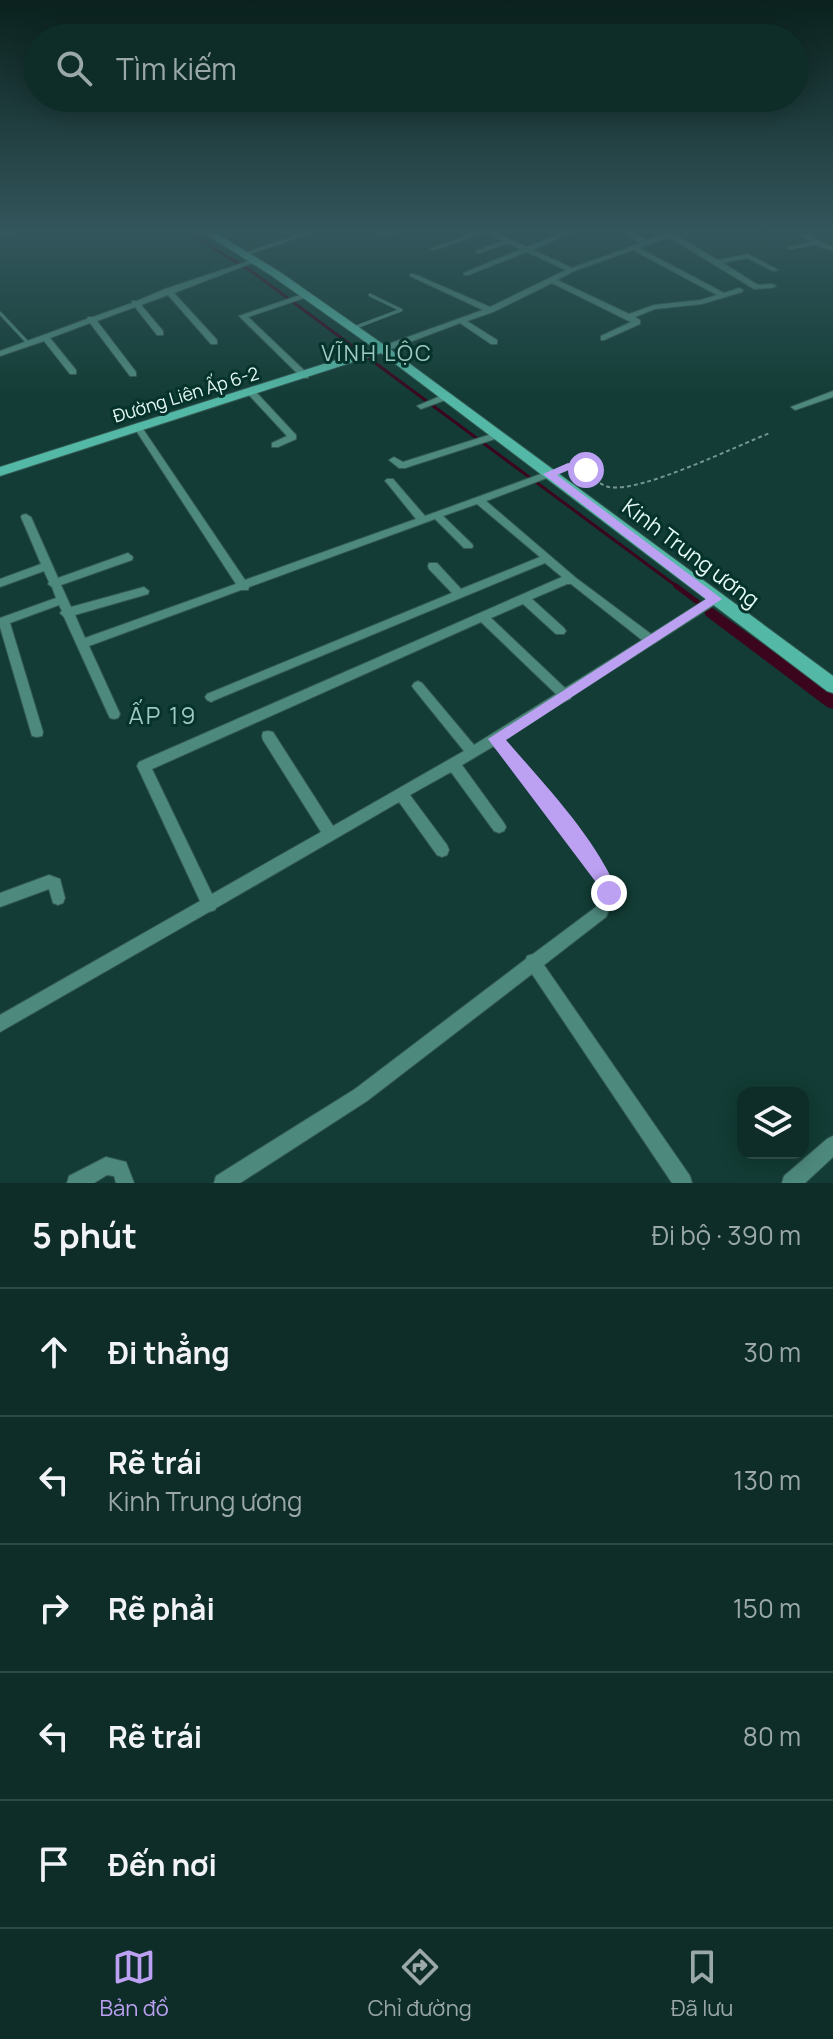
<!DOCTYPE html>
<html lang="vi">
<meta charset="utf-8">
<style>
body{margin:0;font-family:Manrope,sans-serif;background:#173530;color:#f1f3f6}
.controls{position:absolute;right:24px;bottom:24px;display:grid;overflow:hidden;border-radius:16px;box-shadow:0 4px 20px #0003}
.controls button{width:72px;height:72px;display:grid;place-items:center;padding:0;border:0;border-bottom:2px solid #2e4945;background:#0e2d28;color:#f1f3f6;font:40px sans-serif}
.stop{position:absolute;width:24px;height:24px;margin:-18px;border:6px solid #bca0f2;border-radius:50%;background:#fff}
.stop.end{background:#bca0f2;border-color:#fff;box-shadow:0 2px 8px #0008}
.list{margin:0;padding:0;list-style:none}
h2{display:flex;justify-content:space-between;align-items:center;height:104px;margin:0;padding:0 32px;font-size:34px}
h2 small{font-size:26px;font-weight:400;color:#9ba8a8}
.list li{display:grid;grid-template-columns:52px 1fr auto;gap:24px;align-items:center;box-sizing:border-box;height:128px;padding:0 32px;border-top:2px solid #2e4945}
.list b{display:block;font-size:30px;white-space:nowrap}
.list p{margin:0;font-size:26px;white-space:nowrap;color:#9ba8a8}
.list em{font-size:26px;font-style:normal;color:#9ba8a8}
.icon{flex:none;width:44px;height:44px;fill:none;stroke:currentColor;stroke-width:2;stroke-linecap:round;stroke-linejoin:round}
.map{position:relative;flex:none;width:833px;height:1183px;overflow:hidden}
.search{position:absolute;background:#0e2d28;box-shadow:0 4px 20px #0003;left:24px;right:24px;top:24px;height:88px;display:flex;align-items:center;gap:20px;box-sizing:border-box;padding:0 28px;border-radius:44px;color:#9ba8a8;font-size:30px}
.sheet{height:744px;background:#0e2d28}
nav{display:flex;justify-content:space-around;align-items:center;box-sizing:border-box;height:112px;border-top:2px solid #2e4945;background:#0e2d28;font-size:22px;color:#9ba8a8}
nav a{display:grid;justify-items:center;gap:4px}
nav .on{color:#bca0f2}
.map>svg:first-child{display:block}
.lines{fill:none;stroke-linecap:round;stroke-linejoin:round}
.stream-far1{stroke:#3b051d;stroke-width:3}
.stream{stroke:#3b051d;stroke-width:5}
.canal{fill:#3b051d;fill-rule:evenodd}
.lane-casing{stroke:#345a54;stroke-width:4}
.street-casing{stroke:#345a54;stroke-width:2}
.secondary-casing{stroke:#345a54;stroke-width:2}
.path{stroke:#74958f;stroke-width:2;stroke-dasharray:4 3;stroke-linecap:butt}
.lane{stroke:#4e897d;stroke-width:3}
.street{fill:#4e897d;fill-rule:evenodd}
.secondary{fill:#54b8a6;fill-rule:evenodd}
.route{fill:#bca0f2}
.labels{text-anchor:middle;stroke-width:6;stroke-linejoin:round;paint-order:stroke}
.far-street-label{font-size:18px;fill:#e4faf5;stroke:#05322b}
.far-quarter-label{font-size:22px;letter-spacing:2px;fill:#9ec9c0;stroke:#05322b}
.street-label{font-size:22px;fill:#e4faf5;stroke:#05322b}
.neighbourhood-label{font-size:24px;letter-spacing:2px;fill:#9ec9c0;stroke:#05322b}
</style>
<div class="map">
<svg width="833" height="1183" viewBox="0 0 833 1183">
<rect width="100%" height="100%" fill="#123c35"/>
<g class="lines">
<!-- stream-far1 -->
<path class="stream-far1" d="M 189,233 L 251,271 L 679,588"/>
<!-- stream -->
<path class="stream" d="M 676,586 L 711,612"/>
<!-- canal -->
<path class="canal" d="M 711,607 L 833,694 L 833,709 L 827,707 L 706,616 L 704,612 L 706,608 Z"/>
<!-- lane casing -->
<g class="lane-casing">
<g id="lane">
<path d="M 0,236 L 4,235"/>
<path d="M 790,248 L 816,243"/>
<path d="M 0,313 L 28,343"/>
<path d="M 351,329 L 401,310 L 370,295"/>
</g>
</g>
<!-- street casing -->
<g class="street-casing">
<g id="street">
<path d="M 0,233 L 15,233 L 12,235 L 2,235 Z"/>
<path d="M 302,233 L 312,233 L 247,255 L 242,254 Z"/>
<path d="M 379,233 L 397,233 C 393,236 383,236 379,233 Z"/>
<path d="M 473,233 L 483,233 L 435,250 L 430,249 Z"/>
<path d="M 488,233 L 496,233 L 527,247 L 562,233 L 571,233 L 533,250 L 572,268 L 641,243 L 624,233 L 632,233 L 647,240 L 666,233 L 676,233 L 675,235 L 718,260 L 748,254 L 778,270 L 773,271 L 747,258 L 723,263 L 758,285 L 772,284 L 776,286 L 772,288 L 754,289 L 669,237 L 639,248 L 724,293 L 739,288 L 743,290 L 742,292 L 702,304 L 655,309 L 635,317 L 640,320 L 640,324 L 604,340 L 601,340 L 601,336 L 631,322 L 552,283 L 493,312 L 467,321 L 497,340 L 497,344 L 491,344 L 460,323 L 386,351 L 380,351 L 380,347 L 483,310 L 410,276 L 410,274 L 414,274 L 490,307 L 566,270 L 527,252 L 468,275 L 464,275 L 464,273 L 521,249 L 508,243 L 480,253 L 476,253 L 476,251 L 503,241 ZM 633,250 L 717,295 L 701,300 L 654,305 L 629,314 L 557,280 L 574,271 Z"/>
<path d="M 798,233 C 811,233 820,245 833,246 L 833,250 L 822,248 Z"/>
<path d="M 252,260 L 257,261 L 174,293 L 217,340 L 217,344 L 211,344 L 168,295 L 141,305 L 163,331 L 163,335 L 157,335 L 135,307 L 97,321 L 136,372 L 136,376 L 130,376 L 90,323 L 50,338 L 76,370 L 76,374 L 70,374 L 44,341 L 0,356 L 0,351 L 87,319 L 88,317 L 93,317 L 132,303 L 132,301 L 137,301 L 165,289 Z"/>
<path d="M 303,294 L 310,296 L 248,317 L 308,374 L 308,378 L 302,378 L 239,316 Z"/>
<path d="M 252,390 L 255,391 L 296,435 L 296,439 L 278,447 L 272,447 L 272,443 L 287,436 L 249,395 L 248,393 Z"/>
<path d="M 833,391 L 833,397 L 795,410 L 791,407 Z"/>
<path d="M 445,394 L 448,395 L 448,399 L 421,409 L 417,406 Z"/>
<path d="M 139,426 L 143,429 L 245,580 L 416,519 L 387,483 L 385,481 L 387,479 L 393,479 L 425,516 L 549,471 L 552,472 L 554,474 L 552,476 L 486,501 L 576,578 L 651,634 L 711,596 L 719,596 L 721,599 L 719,602 L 572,696 L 570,699 L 565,701 L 504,740 L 542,783 L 607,871 L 616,893 L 606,917 L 544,965 L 690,1176 L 692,1183 L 672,1183 L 532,974 L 367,1101 L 240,1183 L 214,1183 L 216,1176 L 355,1089 L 526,959 L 527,956 L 533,954 L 596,907 L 602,893 L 596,880 L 532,791 L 494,746 L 462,765 L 504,823 L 506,827 L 504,831 L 499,833 L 494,831 L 451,772 L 410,795 L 447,845 L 449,850 L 447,855 L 442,857 L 437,855 L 399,802 L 216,908 L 215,910 L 209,912 L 0,1032 L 0,1015 L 200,901 L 137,766 L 139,762 L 562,577 L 545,563 L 215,700 L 211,702 L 207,700 L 205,697 L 207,694 L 452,593 L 429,569 L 428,566 L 429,563 L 437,563 L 461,589 L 540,557 L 477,504 L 443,516 L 472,544 L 473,546 L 472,548 L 464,548 L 435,519 L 249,587 L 248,590 L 241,590 L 89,646 L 120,714 L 118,718 L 114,719 L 110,718 L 108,714 L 64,617 L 60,613 L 62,611 L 59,605 L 10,623 L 43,732 L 42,736 L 37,737 L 32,736 L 0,627 L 0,618 L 56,598 L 52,587 L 48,584 L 49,582 L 44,571 L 0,587 L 0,579 L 41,564 L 21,517 L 22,515 L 26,514 L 31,517 L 58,578 L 128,553 L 133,557 L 132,560 L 61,585 L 71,607 L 144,587 L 149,591 L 148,594 L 75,615 L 85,638 L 236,584 L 135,429 ZM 567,584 L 571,584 L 642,640 L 565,688 L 491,618 L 523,604 L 556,634 L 564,634 L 566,631 L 564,628 L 532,599 ZM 481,622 L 556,694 L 474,745 L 422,683 L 418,681 L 414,683 L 412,686 L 414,689 L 464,751 L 333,826 L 273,732 L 268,731 L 263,732 L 262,736 L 263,740 L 321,832 L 212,894 L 152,769 Z"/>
<path d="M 495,433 L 500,436 L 498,438 L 405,468 L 399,468 L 389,460 L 394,457 L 403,462 Z"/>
<path d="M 49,875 L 60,879 L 65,898 L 63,903 L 58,905 L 53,903 L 49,889 L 0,907 L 0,893 Z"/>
<path d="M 833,1136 L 833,1157 L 805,1183 L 782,1183 L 784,1176 L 827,1139 Z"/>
<path d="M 106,1157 L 126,1162 L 134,1183 L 116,1183 L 114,1176 L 107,1175 L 94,1183 L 67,1183 L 69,1176 Z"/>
</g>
</g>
<!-- secondary casing -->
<g class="secondary-casing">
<path id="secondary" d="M 204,233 L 216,233 L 280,272 L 387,347 L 833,676 L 833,693 L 827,691 L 381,353 L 0,476 L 0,467 L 374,348 L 272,276 Z"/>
</g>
<!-- path -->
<path class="path" d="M 564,468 L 578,466 C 588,472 598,485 609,487 C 641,493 736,446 770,433"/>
<!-- lane -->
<use href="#lane" class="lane"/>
<!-- street -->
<use href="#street" class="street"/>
<!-- secondary -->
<use href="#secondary" class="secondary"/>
</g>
<!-- sky -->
<linearGradient id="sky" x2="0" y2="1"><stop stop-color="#0a211d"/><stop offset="0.58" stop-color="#33565c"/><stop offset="1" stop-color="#33565c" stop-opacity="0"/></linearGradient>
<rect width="833" height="399" fill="url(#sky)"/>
<!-- route -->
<path class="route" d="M 568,463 L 592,470 L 586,474 L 569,470 L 557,475 L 722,599 L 506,740 C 544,784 597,839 618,893 L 609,902 L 603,899 L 595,881 L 488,739 L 706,599 L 543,474 Z"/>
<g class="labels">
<!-- far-street labels -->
<g class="far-street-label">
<text transform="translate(186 395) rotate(-17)" y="6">Đường Liên Ấp 6-2</text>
</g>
<!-- far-quarter labels -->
<g class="far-quarter-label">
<text x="377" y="361">VĨNH LỘC</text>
</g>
<!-- street labels -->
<g class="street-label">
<text transform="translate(691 553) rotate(37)" y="8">Kinh Trung ương</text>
</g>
<!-- neighbourhood labels -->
<g class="neighbourhood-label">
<text x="163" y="724">ẤP 19</text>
</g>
</g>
</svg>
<div class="controls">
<button><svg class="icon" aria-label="layers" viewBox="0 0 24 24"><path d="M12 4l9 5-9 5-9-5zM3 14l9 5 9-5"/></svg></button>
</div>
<div class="stop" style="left:586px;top:470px"></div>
<div class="stop end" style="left:609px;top:893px"></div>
<div class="search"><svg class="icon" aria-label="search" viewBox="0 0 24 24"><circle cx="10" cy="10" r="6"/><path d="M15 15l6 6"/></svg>Tìm kiếm</div>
</div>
<section class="sheet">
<h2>5 phút<small>Đi bộ · 390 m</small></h2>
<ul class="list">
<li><svg class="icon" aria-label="ahead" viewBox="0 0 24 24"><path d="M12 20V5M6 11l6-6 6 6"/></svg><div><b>Đi thẳng</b></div><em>30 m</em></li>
<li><svg class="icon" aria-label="left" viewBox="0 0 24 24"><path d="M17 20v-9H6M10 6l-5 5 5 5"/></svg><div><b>Rẽ trái</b><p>Kinh Trung ương</p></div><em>130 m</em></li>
<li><svg class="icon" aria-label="right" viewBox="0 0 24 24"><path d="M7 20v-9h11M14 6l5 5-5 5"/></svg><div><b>Rẽ phải</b></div><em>150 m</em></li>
<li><svg class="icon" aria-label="left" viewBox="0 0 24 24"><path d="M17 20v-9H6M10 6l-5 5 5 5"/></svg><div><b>Rẽ trái</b></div><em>80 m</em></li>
<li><svg class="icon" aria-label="arrive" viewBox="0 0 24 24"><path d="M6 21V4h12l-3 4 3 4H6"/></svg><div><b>Đến nơi</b></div></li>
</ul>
</section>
<nav>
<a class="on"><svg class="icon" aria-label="map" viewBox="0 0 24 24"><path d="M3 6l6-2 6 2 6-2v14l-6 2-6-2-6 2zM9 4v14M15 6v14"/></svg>Bản đồ</a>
<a><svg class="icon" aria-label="directions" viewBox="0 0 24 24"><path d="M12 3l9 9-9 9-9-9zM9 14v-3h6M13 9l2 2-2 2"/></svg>Chỉ đường</a>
<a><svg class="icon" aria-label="saved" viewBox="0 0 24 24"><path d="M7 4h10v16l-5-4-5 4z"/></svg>Đã lưu</a>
</nav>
